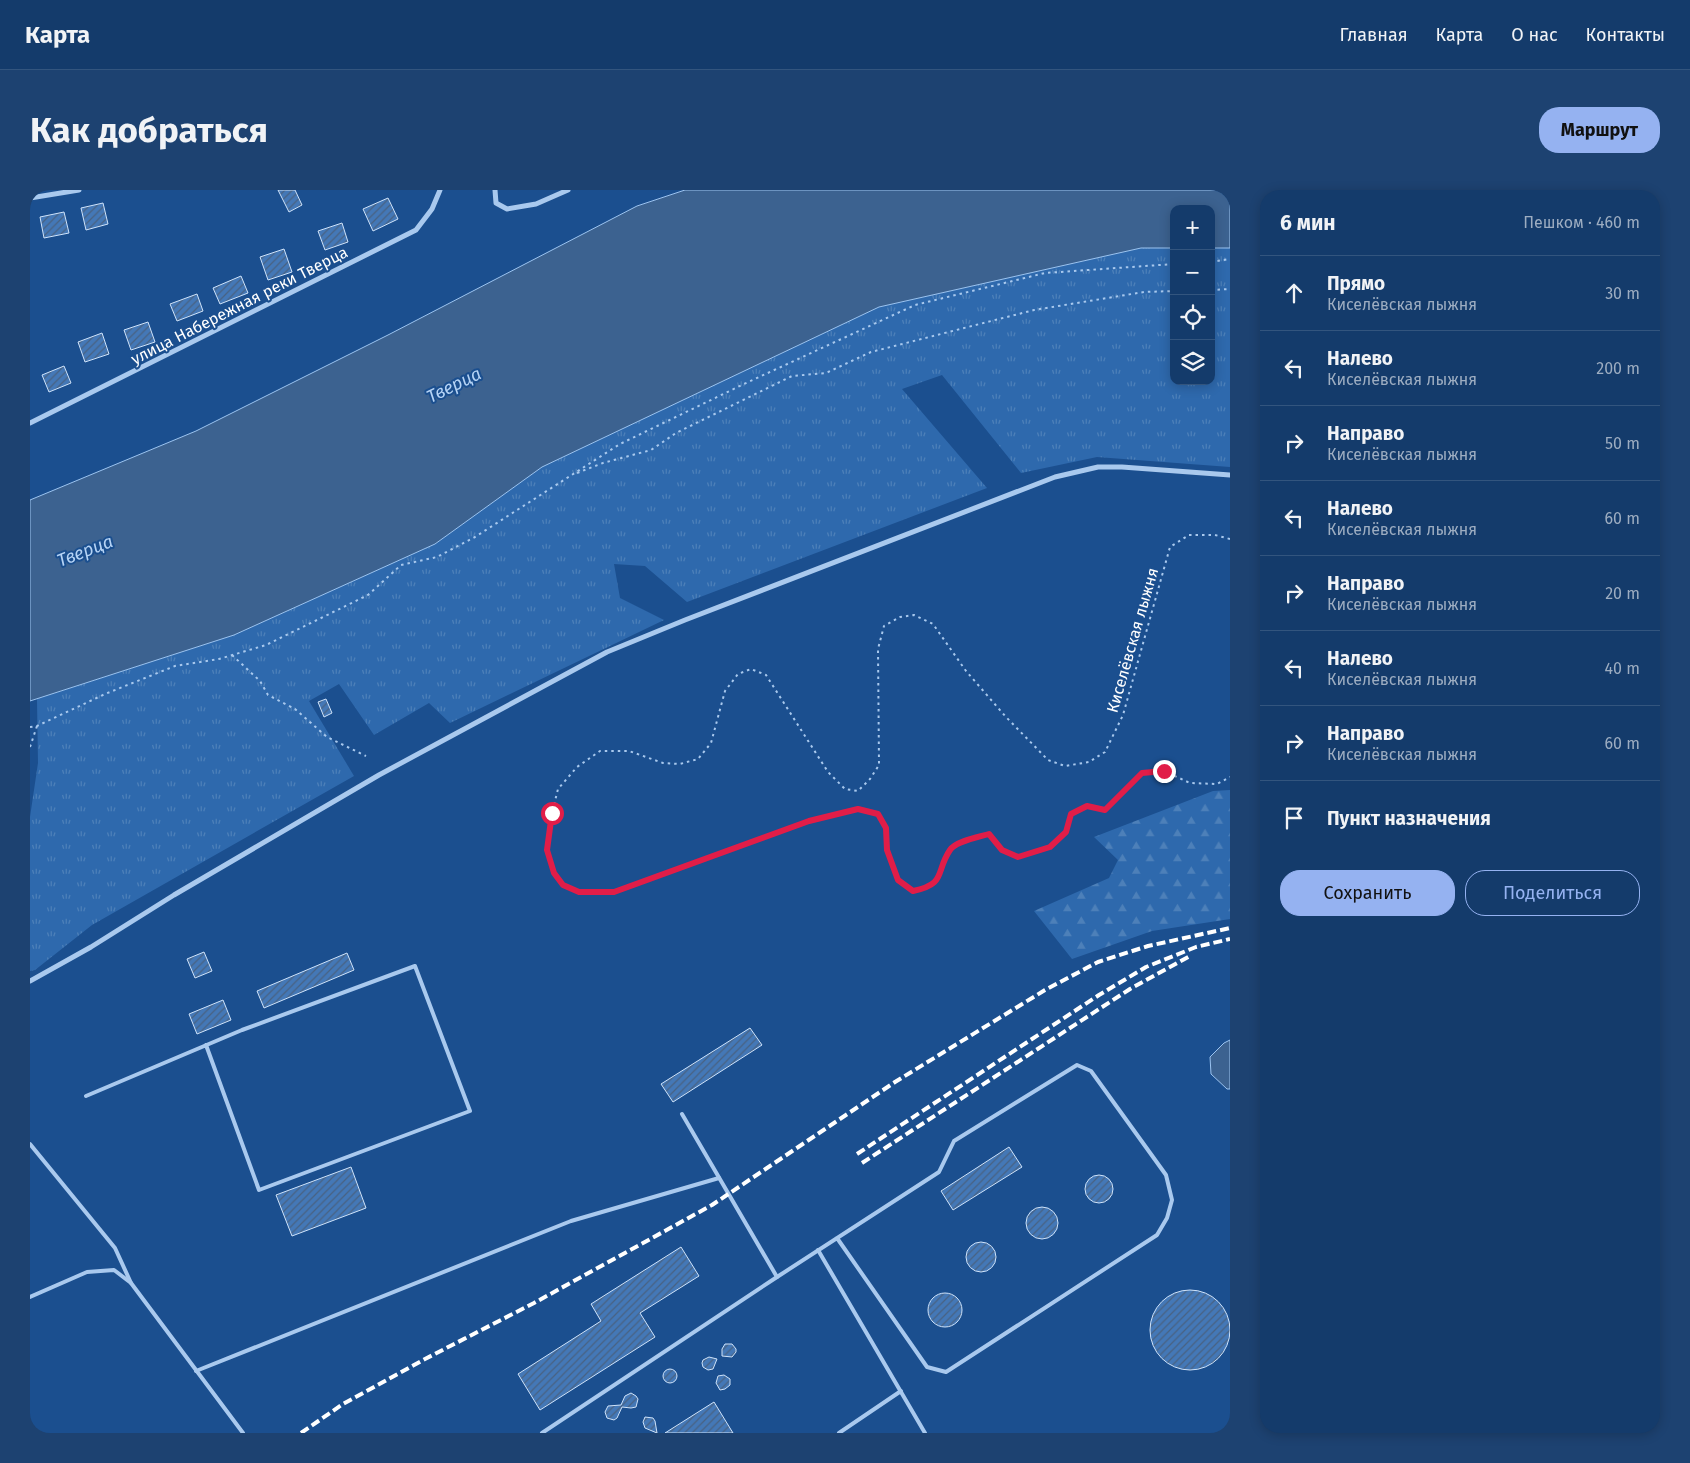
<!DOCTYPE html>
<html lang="ru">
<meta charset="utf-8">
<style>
body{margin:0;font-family:"Fira Sans",sans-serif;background:#1d4271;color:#f1f3f6}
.controls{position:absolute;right:15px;top:15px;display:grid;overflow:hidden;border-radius:10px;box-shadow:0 2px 12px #0003}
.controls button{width:45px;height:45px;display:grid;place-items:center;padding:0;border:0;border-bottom:1px solid #33557e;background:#143b6b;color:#f1f3f6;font:25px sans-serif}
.stop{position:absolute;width:15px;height:15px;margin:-11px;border:4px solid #e11d48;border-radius:50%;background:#fff}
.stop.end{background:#e11d48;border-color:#fff;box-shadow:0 1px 5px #0008}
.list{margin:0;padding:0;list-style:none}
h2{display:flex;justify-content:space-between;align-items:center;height:65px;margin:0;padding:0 20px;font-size:21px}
h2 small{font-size:16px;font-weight:400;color:#9dadc1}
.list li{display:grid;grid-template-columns:32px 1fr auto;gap:15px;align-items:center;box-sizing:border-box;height:75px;padding:0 20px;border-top:1px solid #33557e}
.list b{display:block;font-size:19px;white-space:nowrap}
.list p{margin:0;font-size:16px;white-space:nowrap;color:#9dadc1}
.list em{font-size:16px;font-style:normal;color:#9dadc1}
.actions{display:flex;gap:10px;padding:15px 20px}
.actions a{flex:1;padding:11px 0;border:1px solid #95b2f1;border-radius:20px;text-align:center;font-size:18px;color:#95b2f1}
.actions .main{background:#95b2f1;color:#111}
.icon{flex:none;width:28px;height:28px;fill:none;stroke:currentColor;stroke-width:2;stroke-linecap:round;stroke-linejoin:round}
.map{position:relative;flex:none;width:1200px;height:1243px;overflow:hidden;border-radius:20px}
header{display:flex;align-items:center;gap:30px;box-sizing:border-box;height:70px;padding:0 25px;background:#143b6b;border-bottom:1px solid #33557e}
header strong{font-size:24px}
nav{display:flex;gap:28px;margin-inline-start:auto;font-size:18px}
.intro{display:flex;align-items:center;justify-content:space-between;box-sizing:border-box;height:120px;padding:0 30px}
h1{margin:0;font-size:35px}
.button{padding:12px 22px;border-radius:20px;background:#95b2f1;color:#111;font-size:18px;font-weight:700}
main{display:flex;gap:30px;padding:0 30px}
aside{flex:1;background:#143b6b;border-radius:20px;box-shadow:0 2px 12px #0003}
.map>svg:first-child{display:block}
.grass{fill:url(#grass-tufts)}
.forest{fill:url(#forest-firs)}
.water{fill:#3c6290;stroke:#9cc4f0}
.building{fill:url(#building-hatch);stroke:#cfe3fa}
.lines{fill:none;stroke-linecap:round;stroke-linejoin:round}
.path{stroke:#a9c9ee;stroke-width:2;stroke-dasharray:2.5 4;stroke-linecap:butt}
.lane{stroke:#a9c9ee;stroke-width:4}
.street{stroke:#a9c9ee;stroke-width:5}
.rail{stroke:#fff;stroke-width:4;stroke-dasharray:9 4;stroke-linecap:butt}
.route{stroke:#e11d48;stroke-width:6}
.labels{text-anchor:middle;stroke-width:4;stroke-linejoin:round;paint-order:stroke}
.street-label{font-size:16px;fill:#fff;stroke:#1b4f8f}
.water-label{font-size:18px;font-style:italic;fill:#b5d3f5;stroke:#1b4f8f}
</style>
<header>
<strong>Карта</strong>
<nav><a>Главная</a><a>Карта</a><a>О нас</a><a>Контакты</a></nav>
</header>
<div class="intro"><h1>Как добраться</h1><a class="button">Маршрут</a></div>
<main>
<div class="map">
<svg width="1200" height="1243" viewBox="0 0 1200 1243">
<defs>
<pattern id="grass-tufts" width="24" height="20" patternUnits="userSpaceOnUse" patternTransform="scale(1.25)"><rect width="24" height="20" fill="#2e69ad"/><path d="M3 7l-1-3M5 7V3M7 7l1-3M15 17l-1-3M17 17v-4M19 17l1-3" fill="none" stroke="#4d80b9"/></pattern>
<pattern id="forest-firs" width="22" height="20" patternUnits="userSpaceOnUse" patternTransform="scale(1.25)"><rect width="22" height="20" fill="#2e69ad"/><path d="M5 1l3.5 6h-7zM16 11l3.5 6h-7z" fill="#4d80b9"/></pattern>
<pattern id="building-hatch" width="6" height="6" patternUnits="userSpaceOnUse" patternTransform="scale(1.25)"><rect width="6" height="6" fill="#4478b7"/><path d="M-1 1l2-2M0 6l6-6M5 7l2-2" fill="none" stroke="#486282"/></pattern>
</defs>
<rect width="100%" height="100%" fill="#1b4f8f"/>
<!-- grass -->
<path class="grass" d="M 1111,58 L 1144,58 L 1144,191 L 1181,191 L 1181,58 L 1200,58 L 1200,277 L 1067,267 L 991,283 L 912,185 L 872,199 L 957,298 L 657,412 L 615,376 L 584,374 L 590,408 L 634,430 L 420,533 L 399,513 L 344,545 L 309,494 L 279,511 L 324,586 L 62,735 L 5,780 L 0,781 L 0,627 L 8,573 L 7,509 L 204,445 L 405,354 L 512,277 L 849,117 Z"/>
<!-- forest -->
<path class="forest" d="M 1200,600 L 1200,729 L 1122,741 L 1042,769 L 1004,721 L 1079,688 L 1088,670 L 1064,647 L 1183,601 Z"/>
<!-- water -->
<g class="water">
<path d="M 655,0 L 1200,0 L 1200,58 L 1181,58 L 1181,19 L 1144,19 L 1144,58 L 1111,58 L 849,117 L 512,277 L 405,354 L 204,445 L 0,511 L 0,310 L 166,241 L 358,145 L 607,16 Z"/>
<path d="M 1200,850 L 1200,899 L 1197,899 L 1181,884 L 1180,867 L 1194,853 Z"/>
</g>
<!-- building -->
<g class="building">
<path d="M 248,0 L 265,0 L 272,15 L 259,22 Z"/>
<path d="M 358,8 L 368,29 L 343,41 L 333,19 Z"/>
<path d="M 73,13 L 78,34 L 56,40 L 51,18 Z"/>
<path d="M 34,22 L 39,43 L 14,48 L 10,27 Z"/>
<path d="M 312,33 L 318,52 L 295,60 L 288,41 Z"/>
<path d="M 254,59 L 262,82 L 238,90 L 230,67 Z"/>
<path d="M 211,86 L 218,103 L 190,114 L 183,98 Z"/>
<path d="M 167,104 L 173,121 L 147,131 L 140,114 Z"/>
<path d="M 118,132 L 125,152 L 101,160 L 94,140 Z"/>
<path d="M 72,143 L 79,164 L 55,172 L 48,152 Z"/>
<path d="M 34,176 L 41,193 L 19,202 L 12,185 Z"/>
<path d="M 296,509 L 302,523 L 294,527 L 288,512 Z"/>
<path d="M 174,762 L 182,781 L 165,788 L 157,769 Z"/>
<path d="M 317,763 L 324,780 L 234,818 L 227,801 Z"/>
<path d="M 193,810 L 201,830 L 167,844 L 159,824 Z"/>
<path d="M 720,838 L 732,855 L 643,912 L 631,894 Z"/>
<path d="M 979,957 L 992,977 L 923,1020 L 911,1001 Z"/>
<path d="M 321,977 L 336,1018 L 262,1046 L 246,1005 Z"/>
<circle cx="1069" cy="999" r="14"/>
<circle cx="1012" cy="1033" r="16"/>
<circle cx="951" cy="1067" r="15"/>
<path d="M 651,1057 L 669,1086 L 610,1123 L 625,1147 L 510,1220 L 488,1184 L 571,1131 L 561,1114 Z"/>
<circle cx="1160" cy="1140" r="40"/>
<circle cx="915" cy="1120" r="17"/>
<path d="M 695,1154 L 702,1154 L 706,1159 L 706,1162 L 702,1167 L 692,1166 L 692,1159 Z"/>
<path d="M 679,1167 L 687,1169 L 683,1179 L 678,1180 L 673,1177 L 672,1173 L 673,1170 Z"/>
<circle cx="640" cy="1186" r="7"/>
<path d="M 694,1185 L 700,1189 L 700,1195 L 695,1199 L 690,1200 L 686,1193 L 688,1186 Z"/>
<path d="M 601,1203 L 606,1206 L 608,1209 L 606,1217 L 601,1218 L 592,1217 L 587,1228 L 584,1230 L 577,1228 L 575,1222 L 578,1216 L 591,1215 L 595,1206 Z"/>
<path d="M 684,1212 L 703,1243 L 635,1243 Z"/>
<path d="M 615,1227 L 623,1228 L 625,1231 L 627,1243 L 615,1238 L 613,1232 Z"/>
</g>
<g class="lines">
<!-- path -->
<g class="path">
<path d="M 1181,72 L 1200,69"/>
<path d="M 1181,100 L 1200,99"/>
<path d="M 547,283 L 573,273 L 621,260 L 646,243 L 762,186 L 796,183 L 841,162 L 1004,120 L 1114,102 L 1144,101"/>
<path d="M 1200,349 L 1185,345 L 1159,345 L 1140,357 L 1093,525 L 1075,562 L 1059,572 L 1035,576 L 1018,570 L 976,527 L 936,481 L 903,434 L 884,425 L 870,427 L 854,436 L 848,459 L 849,575 L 840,589 L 828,601 L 815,599 L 798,582 L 736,485 L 721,479 L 708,484 L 695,501 L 681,553 L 668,569 L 650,574 L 633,573 L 599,561 L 570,561 L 547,577 L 528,599 L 522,623 L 517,660 L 524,683 L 533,695 L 549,702 L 584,702 L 779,631 L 828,619 L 848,624 L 856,637 L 857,660 L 868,690 L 883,701 C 917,694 905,682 920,660 C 926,651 949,647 959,644 L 971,660 L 987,667 L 1019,657 L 1036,642 L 1041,624 L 1057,616 L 1075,621 L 1112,583 L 1134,581 L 1160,593 L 1187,594 L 1200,587"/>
<path d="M 202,465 L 230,491 L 238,505 L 265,519 L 297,547 L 336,566"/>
<path d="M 0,537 L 7,536 L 75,504 L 145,476 L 189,469 L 236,455 L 338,405 L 371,375 L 407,367 L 445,347 L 590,254 L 714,194 L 885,115 L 1015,83 L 1144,74"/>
<path d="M 0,557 L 7,536"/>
</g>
<!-- lane -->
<g class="lane">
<path d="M 56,906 L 212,840 L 385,776 L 440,921 L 229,1000 L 176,855"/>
<path d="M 652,924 L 747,1087"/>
<path d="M 0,954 L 85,1058 L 101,1093 L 213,1243"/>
<path d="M 788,1060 L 895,1243"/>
<path d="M 0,1107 L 57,1082 L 84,1080 L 101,1093"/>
<path d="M 166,1181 L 541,1031 L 689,988"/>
<path d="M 512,1243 L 747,1087 L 909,982 L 924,951 L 1047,875 L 1061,881 L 1136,985 L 1142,1010 L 1137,1028 L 1127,1045 L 916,1182 L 897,1177 L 807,1048"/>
<path d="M 809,1243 L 871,1201"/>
</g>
<!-- street -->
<g class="street">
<path d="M 465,0 L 466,13 L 477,19 L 506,14 L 538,0"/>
<path d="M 0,8 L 49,0"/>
<path d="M 0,233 L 386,40 L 402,19 L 410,0"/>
<path d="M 0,791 L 61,757 L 144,705 L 349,585 L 577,462 L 655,430 L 1025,287 L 1068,277 L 1092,277 L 1200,285"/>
</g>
<!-- rail -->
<g class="rail">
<path d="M 827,964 L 1069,805 L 1116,777 L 1166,757 L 1200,749"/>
<path d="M 832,973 L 1100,799 L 1160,766"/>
<path d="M 271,1243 L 313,1214 L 395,1169 L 504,1113 L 682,1015 L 865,892 L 1015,800 L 1068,772 L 1118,756 L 1200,738"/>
</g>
</g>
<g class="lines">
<!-- route -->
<path class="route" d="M 522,623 L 517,660 L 524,683 L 533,695 L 549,702 L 584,702 L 779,631 L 828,619 L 848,624 L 856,638 L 857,660 L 868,690 L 883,701 C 917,694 905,682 920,660 C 926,651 949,647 959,644 L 972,660 L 988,667 L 1020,657 L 1036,642 L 1041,624 L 1057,616 L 1075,620 L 1112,583 L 1134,581"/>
</g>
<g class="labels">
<!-- street labels -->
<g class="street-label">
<text transform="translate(209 115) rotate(-27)" y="6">улица Набережная реки Тверца</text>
<text transform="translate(1102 450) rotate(-74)" y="6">Киселёвская лыжня</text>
</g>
<!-- water labels -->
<g class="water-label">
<text transform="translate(424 195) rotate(-26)" y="6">Тверца</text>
<text transform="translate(55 361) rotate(-21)" y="6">Тверца</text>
</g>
</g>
</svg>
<div class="controls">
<button>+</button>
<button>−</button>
<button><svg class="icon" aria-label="locate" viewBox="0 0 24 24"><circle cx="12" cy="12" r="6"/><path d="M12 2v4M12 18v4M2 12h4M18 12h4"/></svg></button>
<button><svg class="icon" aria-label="layers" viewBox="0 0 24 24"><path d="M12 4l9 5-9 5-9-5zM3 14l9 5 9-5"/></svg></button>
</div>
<div class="stop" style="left:522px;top:623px"></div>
<div class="stop end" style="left:1134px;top:581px"></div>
</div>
<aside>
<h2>6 мин<small>Пешком · 460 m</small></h2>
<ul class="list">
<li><svg class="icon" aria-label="ahead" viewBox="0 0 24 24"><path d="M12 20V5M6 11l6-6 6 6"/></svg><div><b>Прямо</b><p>Киселёвская лыжня</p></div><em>30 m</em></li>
<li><svg class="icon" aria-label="left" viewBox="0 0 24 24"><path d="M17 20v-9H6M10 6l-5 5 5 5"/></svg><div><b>Налево</b><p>Киселёвская лыжня</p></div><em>200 m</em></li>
<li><svg class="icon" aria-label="right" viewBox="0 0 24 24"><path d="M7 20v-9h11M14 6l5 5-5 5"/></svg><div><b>Направо</b><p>Киселёвская лыжня</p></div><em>50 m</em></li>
<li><svg class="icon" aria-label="left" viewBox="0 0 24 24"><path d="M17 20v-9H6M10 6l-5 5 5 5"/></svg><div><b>Налево</b><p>Киселёвская лыжня</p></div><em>60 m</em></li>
<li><svg class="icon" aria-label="right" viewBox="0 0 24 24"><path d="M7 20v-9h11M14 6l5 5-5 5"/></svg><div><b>Направо</b><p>Киселёвская лыжня</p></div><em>20 m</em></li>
<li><svg class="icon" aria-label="left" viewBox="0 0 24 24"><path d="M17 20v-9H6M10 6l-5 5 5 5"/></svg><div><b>Налево</b><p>Киселёвская лыжня</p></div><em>40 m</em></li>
<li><svg class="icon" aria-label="right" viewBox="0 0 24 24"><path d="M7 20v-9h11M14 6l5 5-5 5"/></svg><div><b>Направо</b><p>Киселёвская лыжня</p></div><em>60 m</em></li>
<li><svg class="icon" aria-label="arrive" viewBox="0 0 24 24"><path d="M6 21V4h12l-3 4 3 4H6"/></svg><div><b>Пункт назначения</b></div></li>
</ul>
<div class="actions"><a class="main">Сохранить</a><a>Поделиться</a></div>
</aside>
</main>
